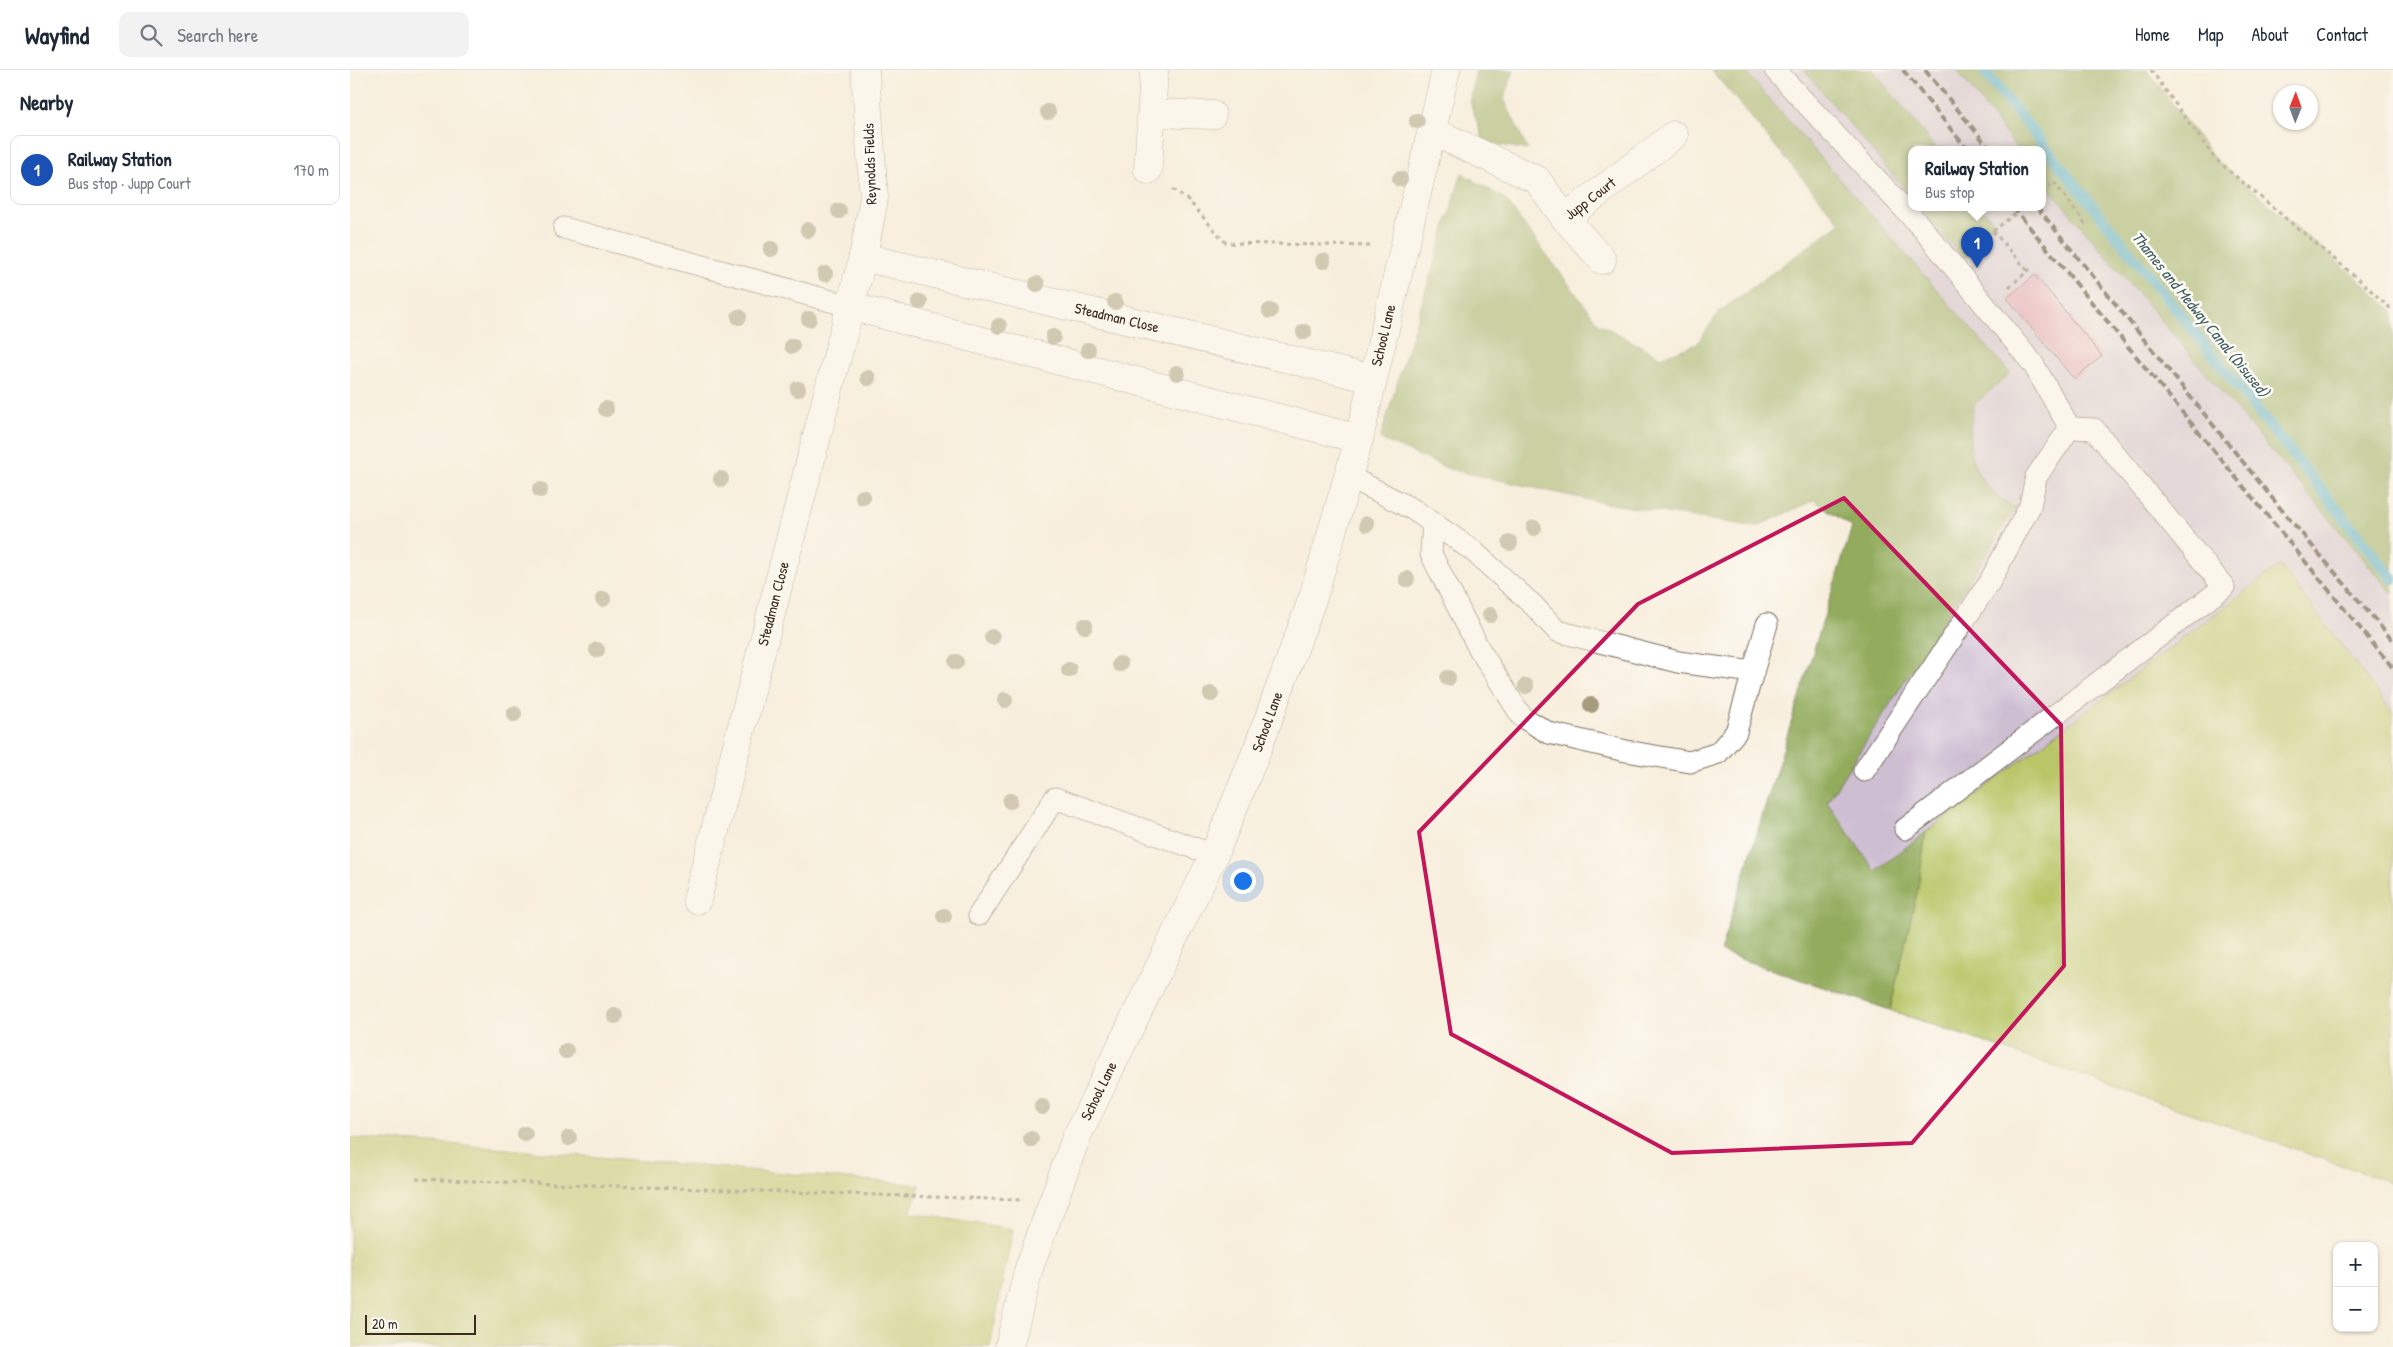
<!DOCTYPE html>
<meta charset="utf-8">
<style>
body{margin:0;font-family:"Patrick Hand",sans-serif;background:#f2f2f3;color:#1f2937}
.controls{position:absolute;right:15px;bottom:15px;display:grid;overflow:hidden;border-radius:10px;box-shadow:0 1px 4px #0004}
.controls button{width:45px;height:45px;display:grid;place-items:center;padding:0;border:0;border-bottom:1px solid #e0e1e3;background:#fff;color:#1f2937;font:25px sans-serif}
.compass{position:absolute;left:1923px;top:15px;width:45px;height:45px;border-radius:50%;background:#fff;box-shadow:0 1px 4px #0004;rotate:1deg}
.scale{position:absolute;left:15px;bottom:12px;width:111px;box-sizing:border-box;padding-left:5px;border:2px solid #3b2a1e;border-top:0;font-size:14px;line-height:18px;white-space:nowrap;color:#3b2a1e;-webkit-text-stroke:4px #fdfcf7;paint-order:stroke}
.you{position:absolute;left:892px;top:810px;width:18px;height:18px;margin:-12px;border:4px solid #fff;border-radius:50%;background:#1a73e8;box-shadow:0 0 0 8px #1a73e833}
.badge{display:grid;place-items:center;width:32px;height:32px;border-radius:50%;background:#1f6fb2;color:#fff;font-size:16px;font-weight:700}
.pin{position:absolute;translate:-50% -41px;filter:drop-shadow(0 1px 2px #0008)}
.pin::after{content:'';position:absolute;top:26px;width:18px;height:15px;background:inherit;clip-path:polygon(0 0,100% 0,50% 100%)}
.popup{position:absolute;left:1558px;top:76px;width:138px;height:65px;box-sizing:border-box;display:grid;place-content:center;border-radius:10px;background:#fff;filter:drop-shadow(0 1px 4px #0005);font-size:16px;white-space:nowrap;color:#747a83}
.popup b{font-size:19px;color:#1f2937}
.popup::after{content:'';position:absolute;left:50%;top:100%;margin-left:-10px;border:10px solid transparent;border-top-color:#fff}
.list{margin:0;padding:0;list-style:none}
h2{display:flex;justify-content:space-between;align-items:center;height:65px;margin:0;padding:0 20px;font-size:21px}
h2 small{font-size:16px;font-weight:400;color:#747a83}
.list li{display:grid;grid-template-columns:32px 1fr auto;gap:15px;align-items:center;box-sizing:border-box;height:70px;margin:0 10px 10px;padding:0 10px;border:1px solid #e0e1e3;border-radius:10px}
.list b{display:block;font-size:19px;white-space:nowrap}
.list p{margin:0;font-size:16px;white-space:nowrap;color:#747a83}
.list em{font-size:16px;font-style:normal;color:#747a83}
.icon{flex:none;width:28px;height:28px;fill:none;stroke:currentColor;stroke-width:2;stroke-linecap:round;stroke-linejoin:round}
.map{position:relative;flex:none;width:2043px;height:1277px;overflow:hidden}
header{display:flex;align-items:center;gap:30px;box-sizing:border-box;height:70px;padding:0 25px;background:#fff;border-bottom:1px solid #e0e1e3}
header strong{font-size:24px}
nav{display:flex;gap:28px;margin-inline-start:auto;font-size:18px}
.search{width:350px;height:45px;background:#f2f2f3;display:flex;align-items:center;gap:12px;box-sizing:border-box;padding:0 18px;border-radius:10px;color:#747a83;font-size:19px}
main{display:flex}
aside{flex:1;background:#fff}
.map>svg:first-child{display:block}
.industrial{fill:#cdbed2;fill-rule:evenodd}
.green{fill:#b9c668;stroke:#7a7843}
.forest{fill:#92ab5c;stroke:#666a3d}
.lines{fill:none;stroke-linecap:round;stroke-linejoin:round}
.stream{stroke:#49abc8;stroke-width:11}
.building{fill:#de90ac}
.service-casing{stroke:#7d6f61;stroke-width:23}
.minor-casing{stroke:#7d6f61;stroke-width:29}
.tertiary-casing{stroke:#7d6f61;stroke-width:29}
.path{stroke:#7d6f61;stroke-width:3;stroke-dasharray:4 4;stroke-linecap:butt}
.service{stroke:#fff;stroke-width:21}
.minor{stroke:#fff;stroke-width:28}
.tertiary{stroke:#fff;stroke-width:28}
.rail{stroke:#3b2a1e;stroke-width:4;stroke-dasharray:8 4;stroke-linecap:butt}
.path-bridge{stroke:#7d6f61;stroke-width:3;stroke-dasharray:4 4;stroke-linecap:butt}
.tree{fill:#a59c80}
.marked{fill:none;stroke:#c2185b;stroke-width:4;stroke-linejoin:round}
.labels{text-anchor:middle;stroke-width:5;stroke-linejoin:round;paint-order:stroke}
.street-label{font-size:15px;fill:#3b2a1e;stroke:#fdfcf7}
.water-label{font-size:16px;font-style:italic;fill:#415e62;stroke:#fdfcf7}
</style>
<header>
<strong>Wayfind</strong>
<div class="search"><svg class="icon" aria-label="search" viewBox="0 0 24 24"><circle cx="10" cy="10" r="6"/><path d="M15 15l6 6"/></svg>Search here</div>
<nav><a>Home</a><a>Map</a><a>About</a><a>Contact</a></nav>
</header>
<main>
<aside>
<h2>Nearby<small></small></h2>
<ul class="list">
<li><span class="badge" style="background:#1a4fb4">1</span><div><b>Railway Station</b><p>Bus stop · Jupp Court</p></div><em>170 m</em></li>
</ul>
</aside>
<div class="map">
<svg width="2043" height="1277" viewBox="0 0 2043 1277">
<rect width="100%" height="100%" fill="#fdfcf7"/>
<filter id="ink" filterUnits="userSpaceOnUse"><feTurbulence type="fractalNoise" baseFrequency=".02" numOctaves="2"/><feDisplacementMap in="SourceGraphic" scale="10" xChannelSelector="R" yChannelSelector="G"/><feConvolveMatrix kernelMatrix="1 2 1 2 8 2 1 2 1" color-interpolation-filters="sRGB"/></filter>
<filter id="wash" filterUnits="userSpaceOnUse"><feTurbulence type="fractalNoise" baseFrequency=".0096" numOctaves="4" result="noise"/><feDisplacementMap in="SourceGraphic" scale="20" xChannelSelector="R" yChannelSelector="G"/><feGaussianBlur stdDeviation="1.12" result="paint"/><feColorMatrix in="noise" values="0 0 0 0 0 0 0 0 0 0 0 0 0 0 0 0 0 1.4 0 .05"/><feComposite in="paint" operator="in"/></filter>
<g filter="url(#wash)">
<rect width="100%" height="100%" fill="#f8eedd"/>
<!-- industrial -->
<path class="industrial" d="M 1385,0 L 1763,0 L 2043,314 L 2043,1113 L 1370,882 L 1627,288 ZM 1562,79 L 1692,79 L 1692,137 L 1562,137 Z"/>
<!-- green -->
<g class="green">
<path d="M 1930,495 L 2043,643 L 2043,1113 L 1540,940 L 1576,762 Z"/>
<path d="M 0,1068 L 99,1074 L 570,1115 L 560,1143 L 663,1159 L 640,1277 L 0,1277 Z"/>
</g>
<!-- forest -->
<g class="forest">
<path d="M 1126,0 L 1164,0 L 1154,29 L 1178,80 L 1134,72 L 1120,32 Z"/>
<path d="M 1361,0 L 1394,0 L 1660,303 L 1624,335 C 1613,383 1622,413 1666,438 L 1477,732 L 1525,801 L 1576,762 L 1568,818 L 1540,940 L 1370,882 L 1502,457 L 1464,430 L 1406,457 L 1248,432 L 1099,399 L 1030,369 L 1112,103 L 1155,129 L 1248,253 L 1311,287 L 1347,274 L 1369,242 L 1490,153 Z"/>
<path d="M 1454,0 L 1523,0 L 1586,79 L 1562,79 L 1562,128 Z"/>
<path d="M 1607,0 L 1797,0 L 1865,89 L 2013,213 L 2043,241 L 2043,524 L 1692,110 L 1692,79 L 1667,79 Z"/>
<path d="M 1569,137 L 1631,137 L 1644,153 L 1614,190 Z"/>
</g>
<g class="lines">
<!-- stream -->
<path class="stream" d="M 1633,0 L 2043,509"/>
</g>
<g id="blocks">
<!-- building -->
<path class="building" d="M 1685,205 L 1752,286 L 1724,309 L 1657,228 Z"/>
</g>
</g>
<g filter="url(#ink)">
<use href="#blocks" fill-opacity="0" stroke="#7d6f61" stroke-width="1"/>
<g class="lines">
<!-- service casing -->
<g class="service-casing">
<g id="service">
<path d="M 1425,0 L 1572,158 L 1683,294 L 1720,358"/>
<path d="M 214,158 L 499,236"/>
<path d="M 998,406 L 1064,440 L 1122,480 L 1184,536 L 1207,561 L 1328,592 L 1403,602 L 1417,554"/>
<path d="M 1083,453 L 1081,484 L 1128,577 L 1172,647 L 1199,663 L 1276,681 L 1340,692 L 1368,683 L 1386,662 L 1403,602"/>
<path d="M 1514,701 L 1639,513 L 1680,436 L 1686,407 L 1720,358"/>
<path d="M 1555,759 L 1874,517 L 1744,359 L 1720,358"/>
<path d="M 629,845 L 705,728 L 864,785"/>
</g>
</g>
<!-- minor casing -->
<g class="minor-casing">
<g id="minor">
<path d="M 802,43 L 862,45"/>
<path id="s1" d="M 1082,61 L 1187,110 L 1215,148 L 1324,65"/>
<path d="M 798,100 L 804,0"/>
<path d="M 1215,148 L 1252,190"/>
<path id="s2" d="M 513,187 L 1022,309"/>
<path d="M 499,236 L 1009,369"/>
<path id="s3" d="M 347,830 L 513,187 L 524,128 L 515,0"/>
</g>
</g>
<!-- tertiary casing -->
<g class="tertiary-casing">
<g id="tertiary">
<path id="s4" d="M 659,1277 L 679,1198 L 726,1068 L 864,785 L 907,680 L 963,527 L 1009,369 L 1096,0"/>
</g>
</g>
<!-- path -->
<g class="path">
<path d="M 1801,0 L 1865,89 L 2013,213 L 2043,241"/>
<path d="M 823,119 L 838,130 L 876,173 L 1021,176"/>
<path d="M 1692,122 L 1704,112 L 1736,155 L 1734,157"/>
<path d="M 1643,161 L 1678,201"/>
<path d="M 1659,217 L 1680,199"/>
<path d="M 66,1109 L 670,1130"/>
</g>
<!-- service -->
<use href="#service" class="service"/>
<!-- minor -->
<use href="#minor" class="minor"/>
<!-- tertiary -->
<use href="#tertiary" class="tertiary"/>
<!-- rail -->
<g class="rail">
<path d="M 1553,0 L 1617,79"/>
<path d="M 1575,0 L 1640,79"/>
<path d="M 1663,137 L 2043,598"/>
<path d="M 1687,137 L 1931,439 L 2043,571"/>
</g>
<!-- path-bridge -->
<path class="path-bridge" d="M 1643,161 L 1674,137"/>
</g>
<!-- trees -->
<g class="tree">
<circle cx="698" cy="42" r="8"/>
<circle cx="1067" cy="51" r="8"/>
<circle cx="1050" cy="109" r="8"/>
<circle cx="489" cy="141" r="8"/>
<circle cx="458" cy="160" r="8"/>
<circle cx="421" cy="179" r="8"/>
<circle cx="973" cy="191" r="8"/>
<circle cx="475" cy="204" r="8"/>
<circle cx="687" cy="214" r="8"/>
<circle cx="570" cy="232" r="8"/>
<circle cx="765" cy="232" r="8"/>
<circle cx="920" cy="241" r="8"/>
<circle cx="389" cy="247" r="8"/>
<circle cx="459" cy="249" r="8"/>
<circle cx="649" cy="256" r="8"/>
<circle cx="954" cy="262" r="8"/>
<circle cx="703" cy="267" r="8"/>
<circle cx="442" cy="276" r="8"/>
<circle cx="738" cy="280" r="8"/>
<circle cx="827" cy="303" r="8"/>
<circle cx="518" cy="308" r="8"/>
<circle cx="448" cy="319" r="8"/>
<circle cx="256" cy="339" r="8"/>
<circle cx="371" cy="409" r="8"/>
<circle cx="190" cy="420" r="8"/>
<circle cx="513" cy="427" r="8"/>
<circle cx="1017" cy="454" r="8"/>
<circle cx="1184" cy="458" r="8"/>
<circle cx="1160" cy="473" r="8"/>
<circle cx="1057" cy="509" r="8"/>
<circle cx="253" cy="529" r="8"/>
<circle cx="1140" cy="545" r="8"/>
<circle cx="735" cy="556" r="8"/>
<circle cx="642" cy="567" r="8"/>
<circle cx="247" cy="580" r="8"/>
<circle cx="606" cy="592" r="8"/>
<circle cx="770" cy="594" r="8"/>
<circle cx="719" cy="600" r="8"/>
<circle cx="1098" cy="608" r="8"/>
<circle cx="1176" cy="616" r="8"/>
<circle cx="861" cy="624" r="8"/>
<circle cx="655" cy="630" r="8"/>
<circle cx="1241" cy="635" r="8"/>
<circle cx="164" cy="644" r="8"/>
<circle cx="660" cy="731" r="8"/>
<circle cx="594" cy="846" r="8"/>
<circle cx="265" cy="946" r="8"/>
<circle cx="216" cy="981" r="8"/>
<circle cx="692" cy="1037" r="8"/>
<circle cx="175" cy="1064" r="8"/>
<circle cx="219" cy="1068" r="8"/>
<circle cx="681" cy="1069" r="8"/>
</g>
</g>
<!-- marked area -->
<path d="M0 0H2043V1277H0ZM 1494,428 L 1711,655 L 1714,896 L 1562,1073 L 1322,1083 L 1101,964 L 1069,762 L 1288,534 Z" fill="#f8eedd" fill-opacity=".55" fill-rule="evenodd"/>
<path class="marked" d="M 1494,428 L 1711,655 L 1714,896 L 1562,1073 L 1322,1083 L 1101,964 L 1069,762 L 1288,534 Z"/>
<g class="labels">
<!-- street labels -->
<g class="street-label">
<text transform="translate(520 94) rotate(-92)" y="5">Reynolds Fields</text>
<text dy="5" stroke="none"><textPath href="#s1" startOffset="195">Jupp Court</textPath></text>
<text dy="5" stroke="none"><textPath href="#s2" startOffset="261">Steadman Close</textPath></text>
<text dy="5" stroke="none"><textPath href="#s4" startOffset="1082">School Lane</textPath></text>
<text dy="5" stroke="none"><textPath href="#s3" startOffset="306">Steadman Close</textPath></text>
<text dy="5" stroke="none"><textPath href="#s4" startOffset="678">School Lane</textPath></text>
<text dy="5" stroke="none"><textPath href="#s4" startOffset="272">School Lane</textPath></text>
</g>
<!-- water labels -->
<g class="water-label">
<text transform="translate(1851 244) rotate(51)" y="6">Thames and Medway Canal (Disused)</text>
</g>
</g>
</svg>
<div class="controls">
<button>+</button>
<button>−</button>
</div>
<svg class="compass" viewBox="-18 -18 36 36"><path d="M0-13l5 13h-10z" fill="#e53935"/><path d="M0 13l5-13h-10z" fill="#747a83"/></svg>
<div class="scale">20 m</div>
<div class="you"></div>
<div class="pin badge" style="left:1627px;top:198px;background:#1a4fb4">1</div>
<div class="popup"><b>Railway Station</b>Bus stop</div>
</div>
</main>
